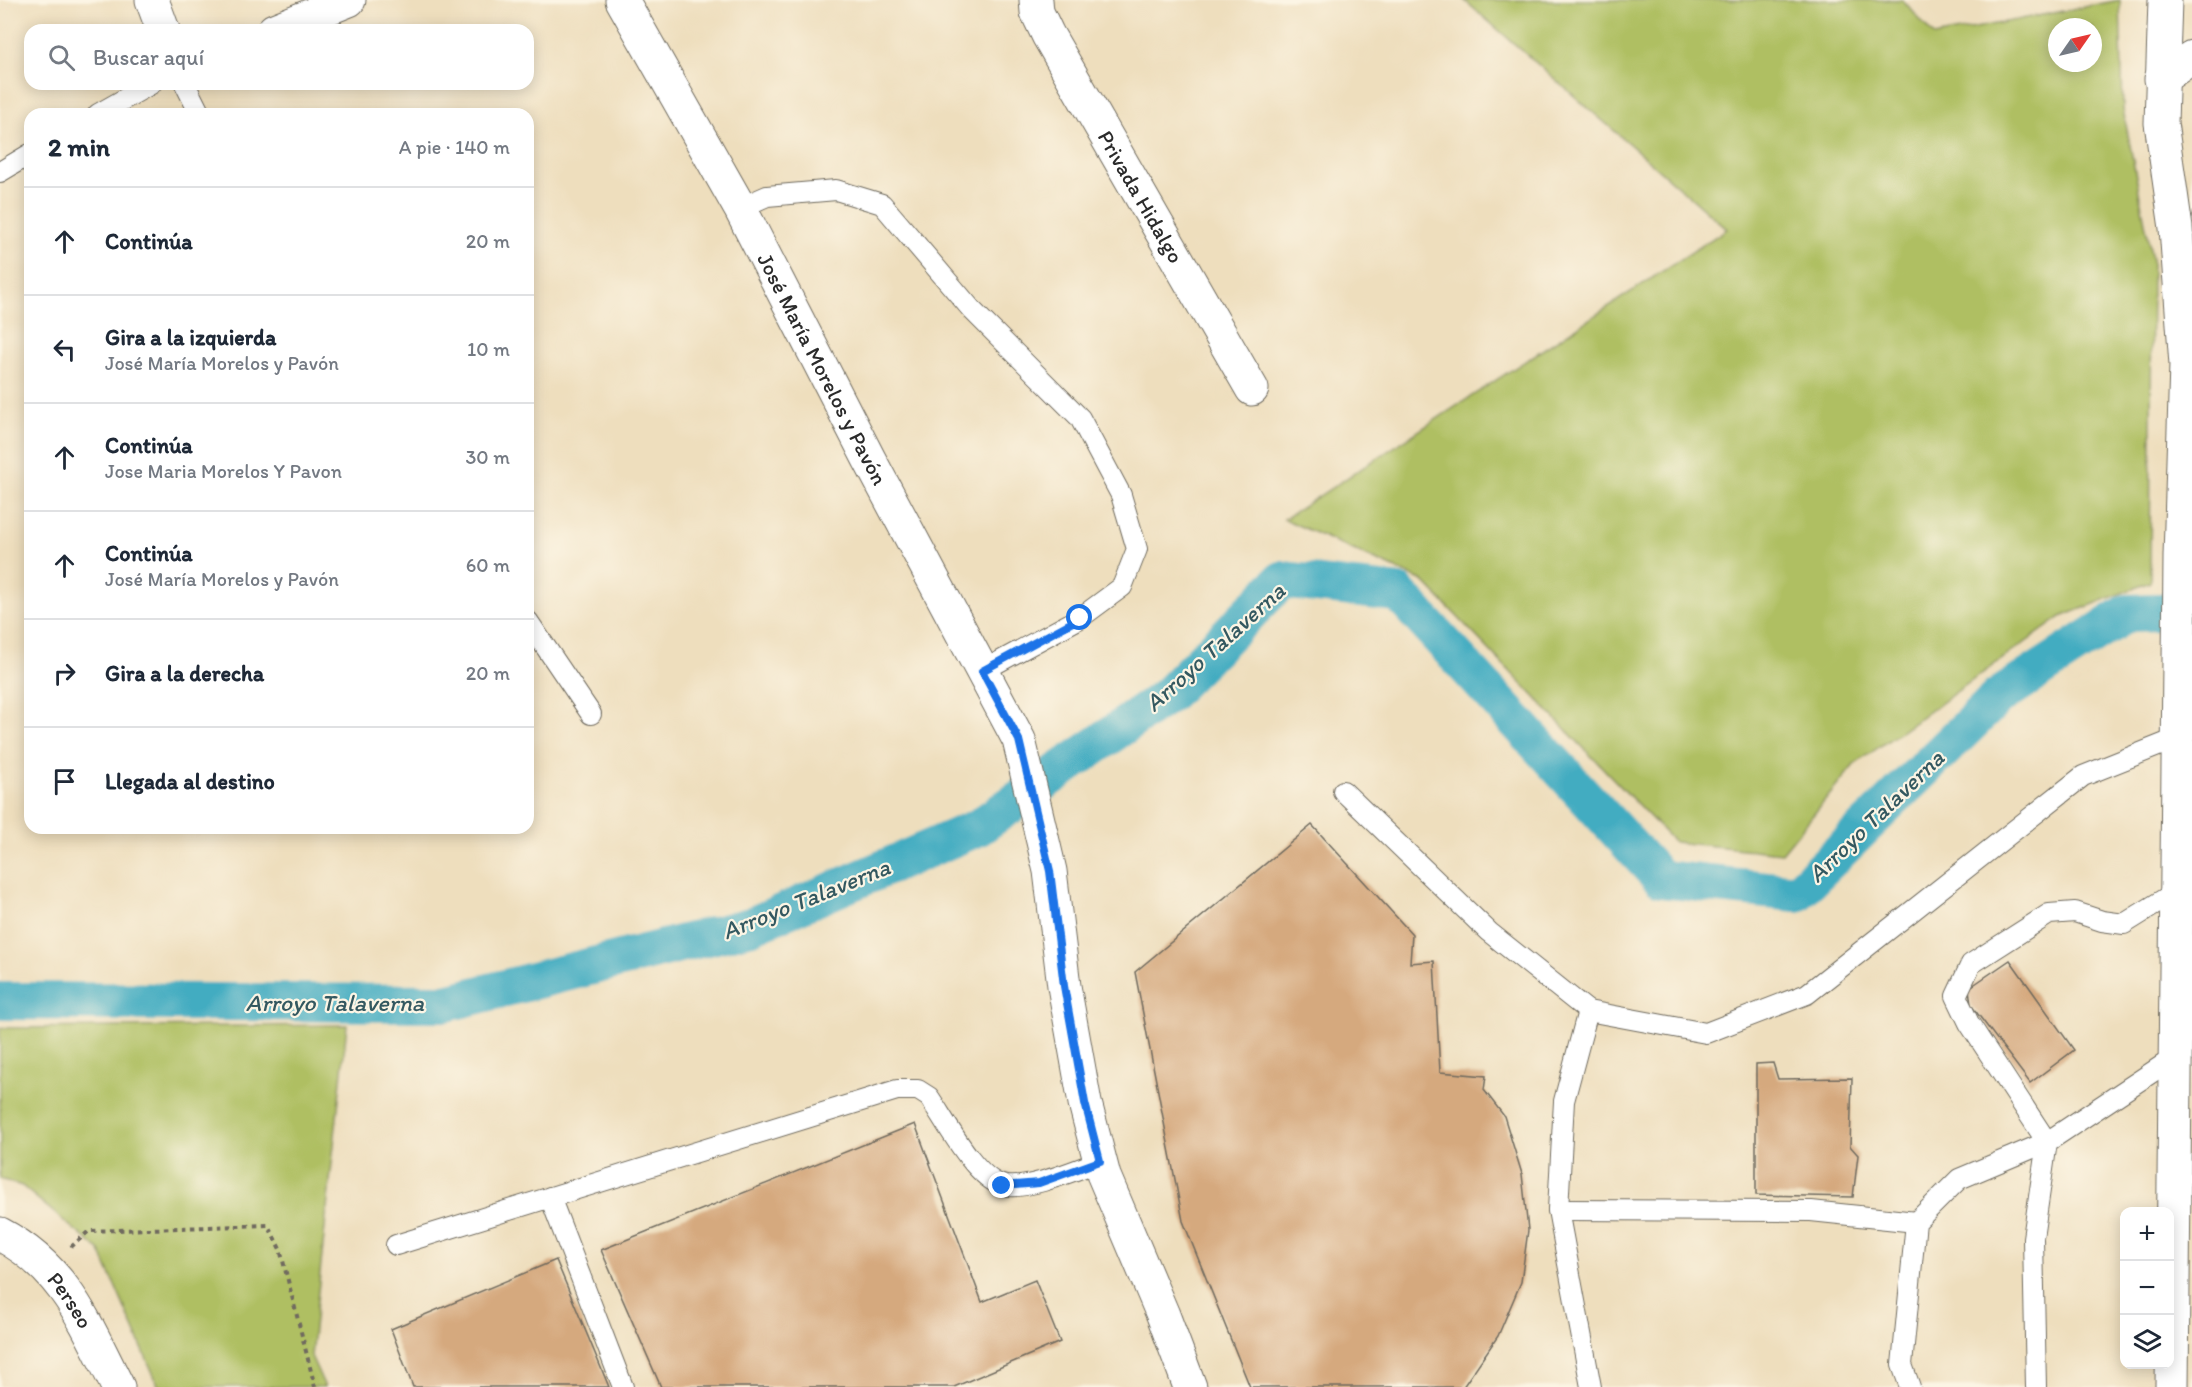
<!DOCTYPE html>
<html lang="es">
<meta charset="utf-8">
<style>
body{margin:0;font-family:Itim,sans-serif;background:#f6f6f7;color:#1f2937}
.controls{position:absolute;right:18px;bottom:18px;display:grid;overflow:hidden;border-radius:12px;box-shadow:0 3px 15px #0003}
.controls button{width:54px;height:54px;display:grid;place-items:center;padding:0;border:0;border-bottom:2px solid #e0e1e3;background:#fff;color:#1f2937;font:30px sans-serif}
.compass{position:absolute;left:2048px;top:18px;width:54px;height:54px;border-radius:50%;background:#fff;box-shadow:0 3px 15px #0003;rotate:56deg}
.stop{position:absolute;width:18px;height:18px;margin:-14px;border:4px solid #1a73e8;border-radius:50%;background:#fff}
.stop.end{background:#1a73e8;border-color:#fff;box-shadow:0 2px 6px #0008}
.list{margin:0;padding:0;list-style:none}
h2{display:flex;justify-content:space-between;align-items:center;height:78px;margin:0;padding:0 24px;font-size:26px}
h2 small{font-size:20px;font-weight:400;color:#747a83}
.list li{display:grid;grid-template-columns:39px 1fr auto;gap:18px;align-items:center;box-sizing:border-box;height:108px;padding:0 24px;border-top:2px solid #e0e1e3}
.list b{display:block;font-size:22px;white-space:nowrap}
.list p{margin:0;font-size:20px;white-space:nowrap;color:#747a83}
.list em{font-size:20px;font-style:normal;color:#747a83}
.icon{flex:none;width:33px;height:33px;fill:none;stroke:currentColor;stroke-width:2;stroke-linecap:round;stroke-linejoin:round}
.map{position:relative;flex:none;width:2192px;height:1387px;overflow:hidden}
.search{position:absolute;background:#fff;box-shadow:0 3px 15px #0003;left:24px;top:24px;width:510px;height:66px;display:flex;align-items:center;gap:15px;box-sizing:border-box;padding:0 21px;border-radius:18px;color:#747a83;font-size:22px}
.panel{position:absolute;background:#fff;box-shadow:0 3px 15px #0003;left:24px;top:108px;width:510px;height:726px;border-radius:18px}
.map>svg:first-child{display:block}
.green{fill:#afbf62;stroke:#6d7546;stroke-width:1.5;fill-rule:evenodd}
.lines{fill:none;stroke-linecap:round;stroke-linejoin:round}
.canal{stroke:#42acc1;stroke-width:38}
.building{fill:#d5a97e}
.service-casing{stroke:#6f6a5e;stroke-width:22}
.minor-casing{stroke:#6f6a5e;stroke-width:35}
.secondary-casing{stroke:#6f6a5e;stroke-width:35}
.path{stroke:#6f6a5e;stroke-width:4;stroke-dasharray:4.5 4.5;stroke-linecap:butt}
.service{stroke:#fff;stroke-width:20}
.minor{stroke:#fff;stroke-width:33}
.secondary{stroke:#fff;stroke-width:33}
.route{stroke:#1a73e8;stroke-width:8}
.labels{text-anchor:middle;stroke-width:4.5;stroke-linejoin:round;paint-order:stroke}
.street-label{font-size:22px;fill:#2b2b2b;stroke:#fcf5e5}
.water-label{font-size:24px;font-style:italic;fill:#335860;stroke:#fcf5e5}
</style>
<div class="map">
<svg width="2192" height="1387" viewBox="0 0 2192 1387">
<rect width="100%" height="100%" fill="#fcf5e5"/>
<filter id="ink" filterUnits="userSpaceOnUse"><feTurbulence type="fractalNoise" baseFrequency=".0167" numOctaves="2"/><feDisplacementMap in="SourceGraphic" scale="12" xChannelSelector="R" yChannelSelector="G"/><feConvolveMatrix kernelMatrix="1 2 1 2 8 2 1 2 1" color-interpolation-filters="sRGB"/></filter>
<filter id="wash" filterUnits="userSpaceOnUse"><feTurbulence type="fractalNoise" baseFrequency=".008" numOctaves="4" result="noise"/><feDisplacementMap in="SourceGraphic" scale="24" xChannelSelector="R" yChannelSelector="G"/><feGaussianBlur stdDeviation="1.35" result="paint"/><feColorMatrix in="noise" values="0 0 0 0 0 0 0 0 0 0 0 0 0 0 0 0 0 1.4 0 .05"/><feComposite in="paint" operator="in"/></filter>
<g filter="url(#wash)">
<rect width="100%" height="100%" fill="#eedebd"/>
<!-- green -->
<g class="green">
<path d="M 1464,0 L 1903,0 L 1934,36 L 2120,0 L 2123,109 L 2152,259 L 2150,582 L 2061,617 L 1854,765 L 1782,853 L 1674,842 L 1423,581 L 1284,519 L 1727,229 ZM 2057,27 L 2093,27 L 2093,63 L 2057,63 Z"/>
<path d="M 347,1025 L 311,1356 L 325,1387 L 159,1387 L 100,1251 L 22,1186 L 0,1179 L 0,1028 Z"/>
</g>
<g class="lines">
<!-- canal -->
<path class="canal" d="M 0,1001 L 446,1003 L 751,926 L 979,827 L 1168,695 L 1282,580 L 1398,593 L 1661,879 L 1797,893 L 1998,697 L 2127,613 L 2192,611"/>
</g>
<g id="blocks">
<!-- building -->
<g class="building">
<path d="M 1312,825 L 1412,934 L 1410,963 L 1434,961 L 1440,1072 L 1486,1076 L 1484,1090 L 1504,1116 L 1522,1174 L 1528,1230 L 1521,1282 L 1498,1336 L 1463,1387 L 1250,1387 L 1183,1221 L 1135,972 Z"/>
<path d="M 2010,960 L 2074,1050 L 2030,1083 L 1971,1005 L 1969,988 Z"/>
<path d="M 1773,1063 L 1778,1079 L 1852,1078 L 1850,1146 L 1858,1155 L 1853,1197 L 1756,1195 L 1756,1064 Z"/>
<path d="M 915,1124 L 982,1302 L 1035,1280 L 1060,1342 L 954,1387 L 661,1387 L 601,1250 Z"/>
<path d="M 556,1260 L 609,1387 L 413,1387 L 391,1329 Z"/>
</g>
</g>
</g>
<g filter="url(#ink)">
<use href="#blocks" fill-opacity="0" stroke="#6f6a5e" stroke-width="1.5"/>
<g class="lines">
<!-- service casing -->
<g class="service-casing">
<g id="service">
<path d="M 185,84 L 200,114"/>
<path d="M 98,114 L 151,84"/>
<path d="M 0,172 L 30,154"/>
<path d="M 740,208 L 767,196 L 836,190 L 882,204 L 972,310 L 1080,418 L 1121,495 L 1137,549 L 1122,587 L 1080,618 L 982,671"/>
<path d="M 528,621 L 591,714"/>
<path d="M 1343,791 L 1489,932 L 1588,1011"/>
<path d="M 550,1197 L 623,1387"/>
<path d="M 1558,1210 L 1811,1211 L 1916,1222"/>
<path d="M 396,1245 L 897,1090 L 918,1090 L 929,1097 C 945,1120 975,1178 1002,1185 C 1025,1192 1078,1169 1100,1161"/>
<path d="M 1591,1387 L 1558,1210 L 1564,1101 L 1588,1011 L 1706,1033 L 1807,994 L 2083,776 L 2178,738"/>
<path d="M 1910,1387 L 1902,1365 L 1916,1222 L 1959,1179 L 2047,1142 L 1969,1023 L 1956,996 L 1971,964 L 2049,914 L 2075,912 L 2102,921 L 2124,924 L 2177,891"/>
<path d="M 2036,1387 L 2033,1238 L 2047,1142 L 2175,1057"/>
</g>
</g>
<!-- minor casing -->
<g class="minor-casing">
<g id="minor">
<path d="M 152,0 L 163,30"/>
<path id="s1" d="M 622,0 L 740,208 L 869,459 L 1019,740 L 1050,871 L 1064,986 L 1085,1103 L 1104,1176 L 1163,1315 L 1190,1387"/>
<path id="s2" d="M 1036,0 L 1037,12 L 1048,35 L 1252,389"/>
<path d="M 274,30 L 349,0"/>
<path id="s3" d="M 0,1234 C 66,1269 85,1323 118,1387"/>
</g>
</g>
<!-- secondary casing -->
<g class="secondary-casing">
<g id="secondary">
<path d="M 2165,0 L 2161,123 L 2176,228 L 2186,365 L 2180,557 L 2172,1387"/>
<path d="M 2161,79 L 2192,57"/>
</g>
</g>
<!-- path -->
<path class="path" d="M 71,1247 L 89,1231 L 268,1225 L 280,1249 L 315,1387"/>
<!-- service -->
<use href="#service" class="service"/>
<!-- minor -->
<use href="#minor" class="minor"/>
<!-- secondary -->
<use href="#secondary" class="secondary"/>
</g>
</g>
<g class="lines" filter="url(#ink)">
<!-- route -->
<path class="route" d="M 1002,1186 L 1039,1183 L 1100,1161 L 1085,1103 L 1064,986 L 1050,871 L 1019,740 L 982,671 L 1080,618"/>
</g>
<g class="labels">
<!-- street labels -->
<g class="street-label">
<text dy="8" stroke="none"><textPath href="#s2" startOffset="224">Privada Hidalgo</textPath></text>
<text dy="8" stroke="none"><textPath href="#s1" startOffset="420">José María Morelos y Pavón</textPath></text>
<text dy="8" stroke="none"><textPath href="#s3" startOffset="98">Perseo</textPath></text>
</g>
<!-- water labels -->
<g class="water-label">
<text transform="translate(1215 647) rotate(-42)" y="8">Arroyo Talaverna</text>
<text transform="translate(1876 816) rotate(-44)" y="8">Arroyo Talaverna</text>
<text transform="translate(806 899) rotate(-22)" y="8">Arroyo Talaverna</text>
<text x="335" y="1011">Arroyo Talaverna</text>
</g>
</g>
</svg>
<div class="controls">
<button>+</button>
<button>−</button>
<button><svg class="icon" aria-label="layers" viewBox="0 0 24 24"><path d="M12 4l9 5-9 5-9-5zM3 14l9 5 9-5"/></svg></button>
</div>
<svg class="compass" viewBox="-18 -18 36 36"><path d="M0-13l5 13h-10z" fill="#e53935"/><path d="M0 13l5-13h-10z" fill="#747a83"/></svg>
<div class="stop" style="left:1080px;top:618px"></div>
<div class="stop end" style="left:1002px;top:1186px"></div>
<div class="search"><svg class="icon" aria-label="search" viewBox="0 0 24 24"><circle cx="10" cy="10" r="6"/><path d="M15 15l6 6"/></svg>Buscar aquí</div>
<section class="panel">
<h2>2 min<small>A pie · 140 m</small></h2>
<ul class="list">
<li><svg class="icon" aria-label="ahead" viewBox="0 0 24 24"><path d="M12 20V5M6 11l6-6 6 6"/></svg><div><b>Continúa</b></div><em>20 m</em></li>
<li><svg class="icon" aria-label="left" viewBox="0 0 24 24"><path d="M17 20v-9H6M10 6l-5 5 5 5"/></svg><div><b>Gira a la izquierda</b><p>José María Morelos y Pavón</p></div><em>10 m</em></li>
<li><svg class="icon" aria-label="ahead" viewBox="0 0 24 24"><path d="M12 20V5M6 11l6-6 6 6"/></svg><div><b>Continúa</b><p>Jose Maria Morelos Y Pavon</p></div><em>30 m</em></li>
<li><svg class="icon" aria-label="ahead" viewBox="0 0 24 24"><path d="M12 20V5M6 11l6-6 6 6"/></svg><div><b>Continúa</b><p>José María Morelos y Pavón</p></div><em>60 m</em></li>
<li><svg class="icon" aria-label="right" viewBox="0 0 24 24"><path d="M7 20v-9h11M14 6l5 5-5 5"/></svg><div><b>Gira a la derecha</b></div><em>20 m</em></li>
<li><svg class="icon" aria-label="arrive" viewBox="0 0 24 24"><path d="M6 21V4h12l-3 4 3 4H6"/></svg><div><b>Llegada al destino</b></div></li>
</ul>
</section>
</div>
